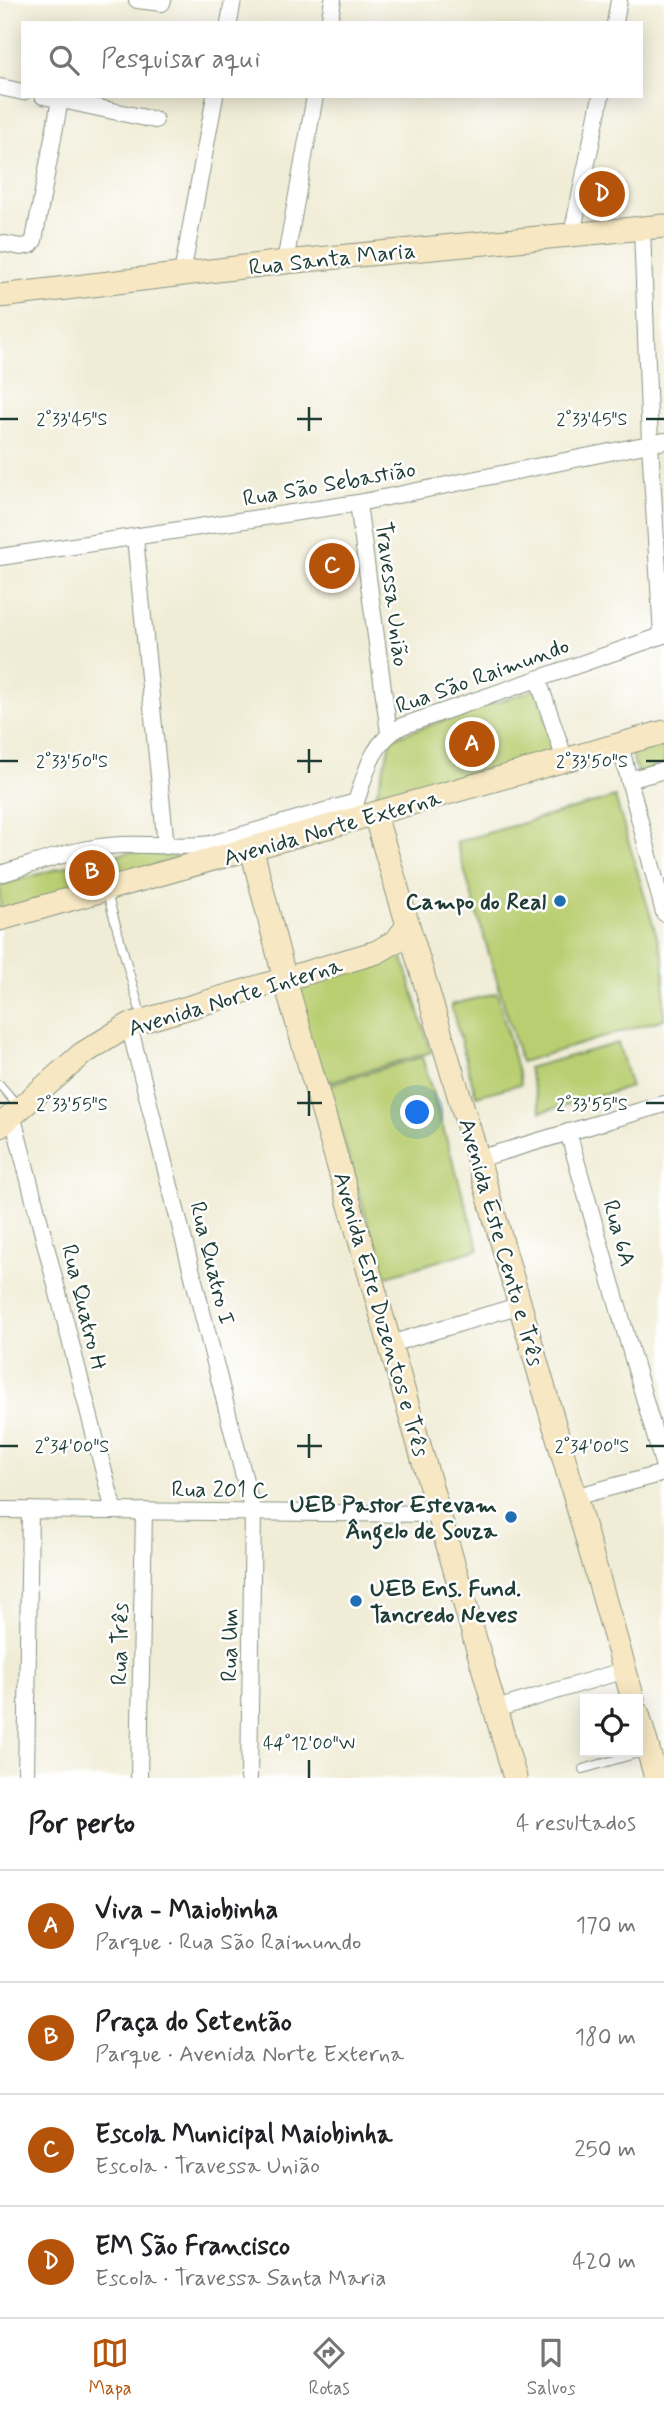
<!DOCTYPE html>
<html lang="pt">
<meta charset="utf-8">
<style>
body{margin:0;font-family:Mynerve,sans-serif;background:#f6f6f6;color:#202124}
.controls{position:absolute;right:21px;bottom:21px;display:grid;overflow:hidden;border-radius:0px;box-shadow:0 4px 18px #0003}
.controls button{width:63px;height:63px;display:grid;place-items:center;padding:0;border:0;border-bottom:2px solid #e0e0e0;background:#fff;color:#202124;font:35px sans-serif}
.you{position:absolute;left:418px;top:1113px;width:24px;height:24px;margin:-18px;border:5px solid #fff;border-radius:50%;background:#1a73e8;box-shadow:0 0 0 10px #1a73e833}
.badge{display:grid;place-items:center;width:46px;height:46px;border-radius:50%;background:#b45309;color:#fff;font-size:23px;font-weight:700}
.pin{position:absolute;translate:-50% -50%;border:4px solid #fff;box-shadow:0 2px 7px #0006}
.list{margin:0;padding:0;list-style:none}
h2{display:flex;justify-content:space-between;align-items:center;height:91px;margin:0;padding:0 28px;font-size:30px}
h2 small{font-size:23px;font-weight:400;color:#757577}
.list li{display:grid;grid-template-columns:46px 1fr auto;gap:21px;align-items:center;box-sizing:border-box;height:112px;padding:0 28px;border-top:2px solid #e0e0e0}
.list b{display:block;font-size:26px;white-space:nowrap}
.list p{margin:0;font-size:23px;white-space:nowrap;color:#757577}
.list em{font-size:23px;font-style:normal;color:#757577}
.icon{flex:none;width:38px;height:38px;fill:none;stroke:currentColor;stroke-width:2;stroke-linecap:round;stroke-linejoin:round}
.map{position:relative;flex:none;width:664px;height:1778px;overflow:hidden}
.search{position:absolute;background:#fff;box-shadow:0 4px 18px #0003;left:21px;right:21px;top:21px;height:77px;display:flex;align-items:center;gap:18px;box-sizing:border-box;padding:0 24px;border-radius:0px;color:#757577;font-size:26px}
.sheet{height:539px;background:#fff}
nav{display:flex;justify-content:space-around;align-items:center;box-sizing:border-box;height:98px;border-top:2px solid #e0e0e0;background:#fff;font-size:19px;color:#757577}
nav a{display:grid;justify-items:center;gap:4px}
nav .on{color:#b45309}
.map>svg:first-child{display:block}
.green{fill:#b9ce71;stroke:#6c8652;stroke-width:2}
.lines{fill:none;stroke-linecap:round;stroke-linejoin:round}
.lane-casing{stroke:#889484;stroke-width:10}
.street-casing{stroke:#889484;stroke-width:18}
.secondary-casing{stroke:#889484;stroke-width:25}
.lane{stroke:#fff;stroke-width:8}
.street{stroke:#fff;stroke-width:16}
.secondary{stroke:#f7e8c3;stroke-width:23}
.ticks{fill:none;stroke:#1f3d34;stroke-width:2.5}
.poi-dot{fill:#1f6fb2;stroke:#fff;stroke-width:2.5}
.labels{text-anchor:middle;stroke-width:5;stroke-linejoin:round;paint-order:stroke}
.street-label{font-size:23px;fill:#1f3d34;stroke:#fff}
.poi-label{font-size:23px;font-weight:bold;fill:#1f3d34;stroke:#fff;text-anchor:end}
.ticks-label{font-size:18px;text-anchor:middle;fill:#1f3d34;stroke:#fff;stroke-width:5;stroke-linejoin:round;paint-order:stroke}
</style>
<div class="map">
<svg width="664" height="1778" viewBox="0 0 664 1778">
<rect width="100%" height="100%" fill="#fff"/>
<filter id="ink" filterUnits="userSpaceOnUse"><feTurbulence type="fractalNoise" baseFrequency=".0143" numOctaves="2"/><feDisplacementMap in="SourceGraphic" scale="14" xChannelSelector="R" yChannelSelector="G"/><feConvolveMatrix kernelMatrix="1 2 1 2 8 2 1 2 1" color-interpolation-filters="sRGB"/></filter>
<filter id="wash" filterUnits="userSpaceOnUse"><feTurbulence type="fractalNoise" baseFrequency=".00686" numOctaves="4" result="noise"/><feDisplacementMap in="SourceGraphic" scale="28" xChannelSelector="R" yChannelSelector="G"/><feGaussianBlur stdDeviation="1.57" result="paint"/><feColorMatrix in="noise" values="0 0 0 0 0 0 0 0 0 0 0 0 0 0 0 0 0 1.4 0 .05"/><feComposite in="paint" operator="in"/></filter>
<g filter="url(#wash)">
<rect width="100%" height="100%" fill="#f0ecd5"/>
<!-- green -->
<g class="green">
<path d="M 536,689 L 557,751 L 373,806 L 392,738 Z"/>
<path d="M 664,742 L 664,765 L 637,773 L 631,751 Z"/>
<path d="M 615,797 L 664,960 L 664,1019 L 521,1062 L 456,842 Z"/>
<path d="M 131,852 L 183,857 L 0,911 L 0,885 L 89,860 Z"/>
<path d="M 402,955 L 431,1052 L 321,1084 L 292,988 Z"/>
<path d="M 497,993 L 521,1084 L 476,1096 L 451,1005 Z"/>
<path d="M 618,1043 L 631,1087 L 541,1112 L 528,1068 Z"/>
<path d="M 422,1057 L 479,1249 L 384,1277 L 327,1085 Z"/>
</g>
</g>
<g filter="url(#ink)">
<g class="lines">
<!-- lane casing -->
<g class="lane-casing">
<g id="lane">
<path d="M 107,893 L 142,1018"/>
<path d="M 0,1085 L 19,1107"/>
<path d="M 583,1769 L 645,1751"/>
</g>
</g>
<!-- street casing -->
<g class="street-casing">
<g id="street">
<path d="M 137,0 L 162,3 L 163,0"/>
<path d="M 229,23 L 233,0"/>
<path d="M 329,23 L 333,0"/>
<path d="M 615,23 L 619,0"/>
<path d="M 0,87 L 23,92"/>
<path d="M 43,96 L 155,120"/>
<path d="M 642,228 L 650,444 L 662,635"/>
<path d="M 572,234 L 601,96"/>
<path d="M 0,243 L 21,247 L 31,245 L 34,240 L 60,100"/>
<path d="M 285,262 L 315,96"/>
<path d="M 182,274 L 215,96"/>
<path d="M 358,503 L 389,733"/>
<path d="M 135,538 L 166,846"/>
<path d="M 0,557 L 358,503 L 664,441"/>
<path d="M 538,679 L 565,760"/>
<path d="M 620,745 L 664,913"/>
<path d="M 629,780 L 664,770"/>
<path d="M 0,874 C 35,864 73,849 109,846 C 143,842 177,849 211,844 L 356,802 C 366,772 372,742 402,726 L 664,635"/>
<path d="M 129,1025 L 253,1512 L 249,1778"/>
<path d="M 12,1114 L 114,1511"/>
<path d="M 568,1132 L 664,1467"/>
<path d="M 478,1159 L 664,1104"/>
<path d="M 390,1344 L 521,1305"/>
<path d="M 574,1497 L 664,1473"/>
<path d="M 0,1510 L 439,1514"/>
<path d="M 496,1709 L 625,1670"/>
<path d="M 26,1778 L 30,1510"/>
<path d="M 139,1778 L 144,1511"/>
</g>
</g>
<!-- secondary casing -->
<g class="secondary-casing">
<g id="secondary">
<path d="M 0,296 L 285,262 L 664,226"/>
<path d="M 375,815 L 478,1159 L 633,1699"/>
<path d="M 252,850 L 285,980 L 515,1778"/>
<path d="M 0,919 L 664,732"/>
<path d="M 0,1126 L 82,1054 L 129,1025 L 377,952 L 396,941 L 408,926"/>
<path d="M 638,1714 L 656,1778"/>
</g>
</g>
<!-- lane -->
<use href="#lane" class="lane"/>
<!-- street -->
<use href="#street" class="street"/>
<!-- secondary -->
<use href="#secondary" class="secondary"/>
</g>
</g>
<!-- ticks -->
<path class="ticks" d="M 309,407 L 309,431M 0,419 L 18,419M 297,419 L 322,419M 646,419 L 664,419M 309,749 L 309,773M 0,761 L 18,761M 297,761 L 322,761M 646,761 L 664,761M 309,1091 L 309,1116M 0,1103 L 18,1103M 297,1103 L 322,1103M 646,1103 L 664,1103M 309,1434 L 309,1458M 0,1446 L 18,1446M 297,1446 L 322,1446M 646,1446 L 664,1446M 309,1760 L 309,1778"/>
<!-- markers -->
<g class="poi-dot">
<circle cx="560" cy="901" r="7"/>
<circle cx="511" cy="1517" r="7"/>
<circle cx="356" cy="1601" r="7"/>
</g>
<g class="labels">
<!-- street labels -->
<g class="street-label">
<text transform="translate(332 258) rotate(-6)" y="8">Rua Santa Maria</text>
<text transform="translate(329 483) rotate(-10)" y="8">Rua São Sebastião</text>
<text transform="translate(393 594) rotate(83)" y="8">Travessa União</text>
<text transform="translate(482 675) rotate(-20)" y="8">Rua São Raimundo</text>
<text transform="translate(332 827) rotate(-16)" y="8">Avenida Norte Externa</text>
<text transform="translate(235 996) rotate(-17)" y="8">Avenida Norte Interna</text>
<text transform="translate(620 1233) rotate(74)" y="8">Rua 6A</text>
<text transform="translate(502 1242) rotate(74)" y="8">Avenida Este Cento e Três</text>
<text transform="translate(213 1263) rotate(76)" y="8">Rua Quatro I</text>
<text transform="translate(85 1307) rotate(76)" y="8">Rua Quatro H</text>
<text transform="translate(382 1314) rotate(74)" y="8">Avenida Este Duzentos e Três</text>
<text transform="translate(220 1489) rotate(1)" y="8">Rua 201 C</text>
<text transform="translate(119 1644) rotate(-89)" y="8">Rua Três</text>
<text transform="translate(229 1645) rotate(-89)" y="8">Rua Um</text>
</g>
<!-- poi labels -->
<g class="poi-label">
<text x="546" y="909">Campo do Real</text>
<text x="497" y="1512">UEB Pastor Estevam<tspan x="497" dy="26">Ângelo de Souza</tspan></text>
<text x="370" y="1596" text-anchor="start">UEB Ens. Fund.<tspan x="370" dy="26">Tancredo Neves</tspan></text>
</g>
</g>
<g class="ticks-label">
<text x="72" y="425">2°33'45"S</text>
<text x="592" y="425">2°33'45"S</text>
<text x="72" y="767">2°33'50"S</text>
<text x="592" y="767">2°33'50"S</text>
<text x="72" y="1110">2°33'55"S</text>
<text x="592" y="1110">2°33'55"S</text>
<text x="72" y="1452">2°34'00"S</text>
<text x="592" y="1452">2°34'00"S</text>
<text x="309" y="1749">44°12'00"W</text>
</g>
</svg>
<div class="controls">
<button><svg class="icon" aria-label="locate" viewBox="0 0 24 24"><circle cx="12" cy="12" r="6"/><path d="M12 2v4M12 18v4M2 12h4M18 12h4"/></svg></button>
</div>
<div class="you"></div>
<div class="pin badge" style="left:472px;top:744px">A</div>
<div class="pin badge" style="left:92px;top:873px">B</div>
<div class="pin badge" style="left:332px;top:566px">C</div>
<div class="pin badge" style="left:602px;top:194px">D</div>
<div class="search"><svg class="icon" aria-label="search" viewBox="0 0 24 24"><circle cx="10" cy="10" r="6"/><path d="M15 15l6 6"/></svg>Pesquisar aqui</div>
</div>
<section class="sheet">
<h2>Por perto<small>4 resultados</small></h2>
<ul class="list">
<li><span class="badge">A</span><div><b>Viva - Maiobinha</b><p>Parque · Rua São Raimundo</p></div><em>170 m</em></li>
<li><span class="badge">B</span><div><b>Praça do Setentão</b><p>Parque · Avenida Norte Externa</p></div><em>180 m</em></li>
<li><span class="badge">C</span><div><b>Escola Municipal Maiobinha</b><p>Escola · Travessa União</p></div><em>250 m</em></li>
<li><span class="badge">D</span><div><b>EM São Francisco</b><p>Escola · Travessa Santa Maria</p></div><em>420 m</em></li>
</ul>
</section>
<nav>
<a class="on"><svg class="icon" aria-label="map" viewBox="0 0 24 24"><path d="M3 6l6-2 6 2 6-2v14l-6 2-6-2-6 2zM9 4v14M15 6v14"/></svg>Mapa</a>
<a><svg class="icon" aria-label="directions" viewBox="0 0 24 24"><path d="M12 3l9 9-9 9-9-9zM9 14v-3h6M13 9l2 2-2 2"/></svg>Rotas</a>
<a><svg class="icon" aria-label="saved" viewBox="0 0 24 24"><path d="M7 4h10v16l-5-4-5 4z"/></svg>Salvos</a>
</nav>
